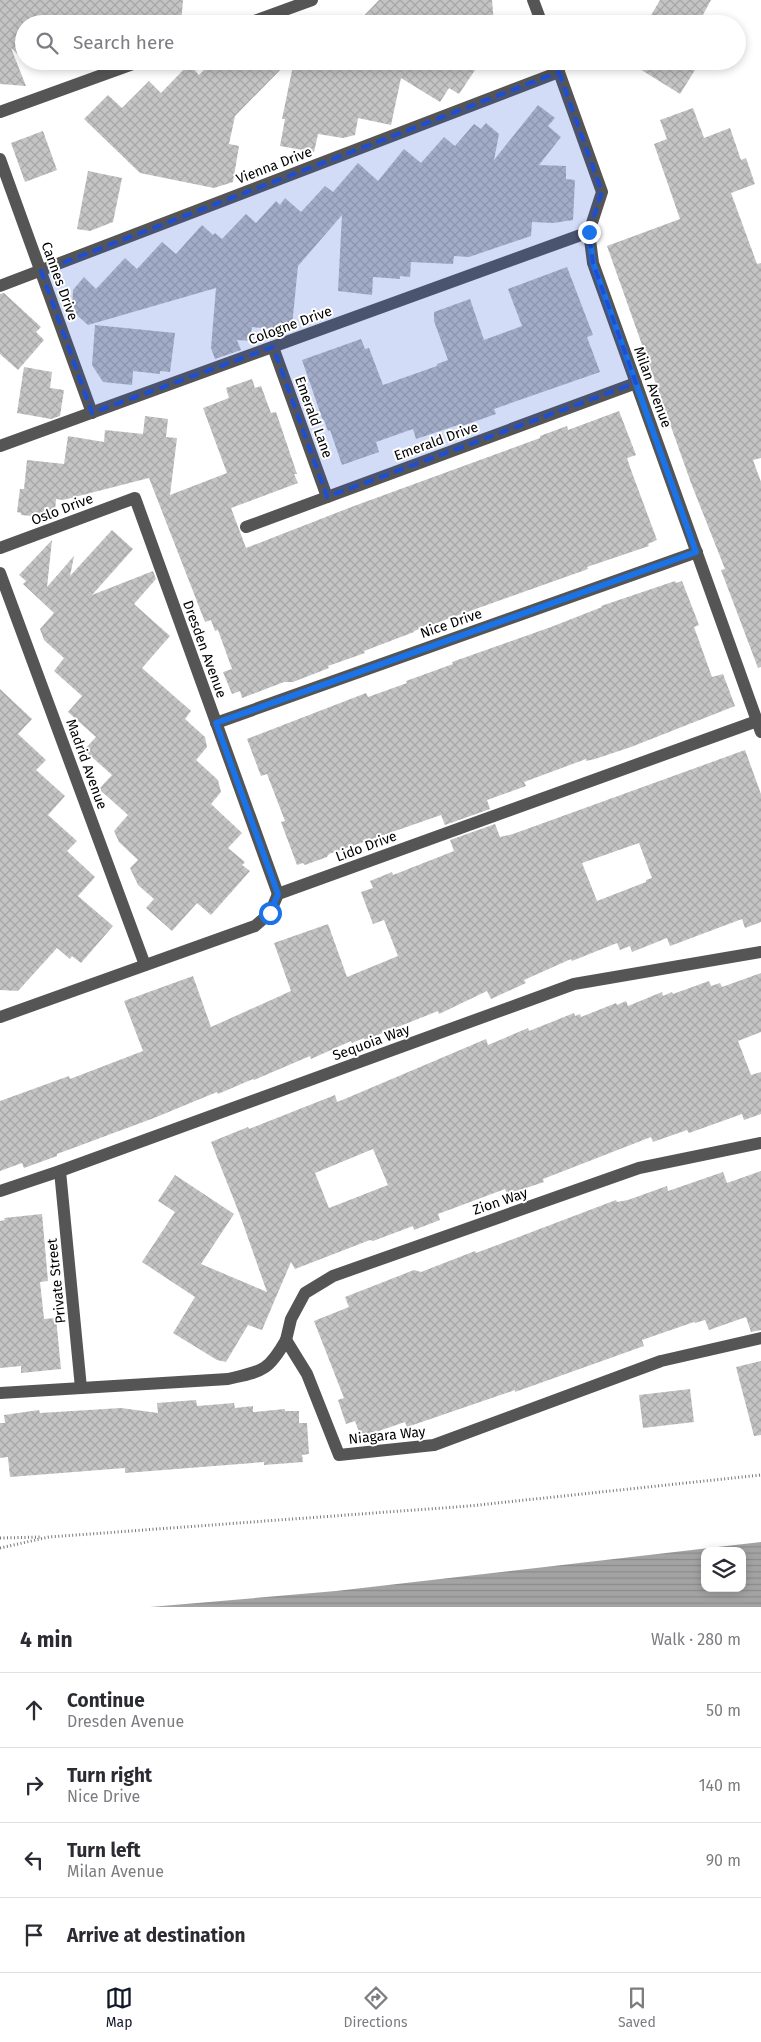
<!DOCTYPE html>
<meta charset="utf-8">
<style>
body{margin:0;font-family:"Fira Sans",sans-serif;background:#f2f2f3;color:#2b2b33}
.controls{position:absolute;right:15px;bottom:15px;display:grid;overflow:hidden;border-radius:10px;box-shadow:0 2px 8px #0003}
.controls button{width:45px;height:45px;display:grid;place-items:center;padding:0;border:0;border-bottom:1px solid #e1e1e2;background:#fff;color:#2b2b33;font:25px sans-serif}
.stop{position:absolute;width:15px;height:15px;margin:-11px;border:4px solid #1a73e8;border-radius:50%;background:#fff}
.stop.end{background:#1a73e8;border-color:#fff;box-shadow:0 1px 5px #0008}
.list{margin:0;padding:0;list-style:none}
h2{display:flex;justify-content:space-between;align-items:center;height:65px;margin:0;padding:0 20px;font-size:21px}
h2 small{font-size:16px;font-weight:400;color:#7c7c81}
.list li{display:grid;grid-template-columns:32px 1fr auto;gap:15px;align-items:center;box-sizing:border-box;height:75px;padding:0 20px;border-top:1px solid #e1e1e2}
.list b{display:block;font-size:19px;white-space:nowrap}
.list p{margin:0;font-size:16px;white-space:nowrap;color:#7c7c81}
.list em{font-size:16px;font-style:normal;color:#7c7c81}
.icon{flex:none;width:28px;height:28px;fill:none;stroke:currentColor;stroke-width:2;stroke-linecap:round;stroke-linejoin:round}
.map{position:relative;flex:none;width:761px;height:1607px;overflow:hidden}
.search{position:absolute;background:#fff;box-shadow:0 2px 8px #0003;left:15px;right:15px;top:15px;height:55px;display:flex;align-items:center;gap:12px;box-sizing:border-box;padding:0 18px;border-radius:28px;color:#7c7c81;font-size:19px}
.sheet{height:365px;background:#fff}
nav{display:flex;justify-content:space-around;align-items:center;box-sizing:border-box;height:70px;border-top:1px solid #e1e1e2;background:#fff;font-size:14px;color:#7c7c81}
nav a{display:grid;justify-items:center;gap:2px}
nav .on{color:#111827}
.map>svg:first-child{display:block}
.water{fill:url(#water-rules);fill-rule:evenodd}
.building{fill:url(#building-cross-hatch);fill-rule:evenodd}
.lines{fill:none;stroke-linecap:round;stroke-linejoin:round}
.path{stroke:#777;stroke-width:3;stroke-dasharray:1 2.5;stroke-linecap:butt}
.minor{stroke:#555;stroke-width:12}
.route{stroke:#1a73e8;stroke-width:6}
.marked{fill:#1d4ed8;fill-opacity:0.2;stroke:#1d4ed8;stroke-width:4;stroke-dasharray:10 6;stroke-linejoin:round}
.labels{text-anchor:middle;stroke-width:4;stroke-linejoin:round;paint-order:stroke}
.street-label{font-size:14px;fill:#000;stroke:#fff}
</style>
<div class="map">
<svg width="761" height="1607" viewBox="0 0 761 1607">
<defs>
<pattern id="water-rules" width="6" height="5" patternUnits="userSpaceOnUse" patternTransform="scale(1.25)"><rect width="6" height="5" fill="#a3a3a3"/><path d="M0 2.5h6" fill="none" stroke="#8b8b8b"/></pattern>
<pattern id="building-cross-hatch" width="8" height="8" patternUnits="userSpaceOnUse" patternTransform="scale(1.25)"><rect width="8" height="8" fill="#c4c4c4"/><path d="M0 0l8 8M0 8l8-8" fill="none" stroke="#a7a7a7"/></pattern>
</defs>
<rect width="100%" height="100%" fill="#fff"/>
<!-- water -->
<path class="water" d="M 761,1542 L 761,1607 L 150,1607 L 336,1591 ZM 705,1551 L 742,1551 L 742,1588 L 705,1588 Z"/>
<!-- building -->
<g class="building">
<path d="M 0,0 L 183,0 L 181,24 L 24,24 L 24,60 L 11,48 L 26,86 L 0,84 Z"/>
<path d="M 379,0 L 492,0 L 494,24 L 356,24 Z"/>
<path d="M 660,0 L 711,0 L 698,24 L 646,24 Z"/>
<path d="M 213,61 L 289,61 L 235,116 L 229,144 L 239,146 L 233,182 L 214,188 L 140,173 L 84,119 L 108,95 L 122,108 L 149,81 L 161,93 L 189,64 L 199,75 Z"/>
<path d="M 294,61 L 385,61 L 421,70 L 426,61 L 481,61 L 459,94 L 449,88 L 440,102 L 401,78 L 391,125 L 358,118 L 355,135 L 343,138 L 318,134 L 314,152 L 280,146 L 285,119 L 282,119 Z"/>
<path d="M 627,61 L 681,61 L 695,70 L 680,94 Z"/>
<path d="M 538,105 L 555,118 L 548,126 L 561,137 L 539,165 L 566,166 L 566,179 L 575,180 L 573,220 L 553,223 L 532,222 L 531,236 L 469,257 L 454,256 L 453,264 L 411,262 L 410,277 L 400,276 L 400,279 L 373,277 L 372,295 L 338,291 L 342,215 L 298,266 L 292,326 L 283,330 L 252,327 L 250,341 L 237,340 L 241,350 L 215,359 L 211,348 L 216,288 L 88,325 L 72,311 L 73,290 L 84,277 L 96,289 L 125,258 L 137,269 L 162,242 L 176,254 L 202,225 L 213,235 L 215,233 L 222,239 L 246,214 L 256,223 L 276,201 L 280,205 L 285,198 L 301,212 L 325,186 L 333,192 L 358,163 L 378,181 L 404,149 L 421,163 L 444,137 L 455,146 L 474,124 L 481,129 L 486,123 L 499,134 L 494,160 Z"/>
<path d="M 693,108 L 704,138 L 730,128 L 741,160 L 746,158 L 755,184 L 731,193 L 757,264 L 761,263 L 761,458 L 753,460 L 761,482 L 761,667 L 758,668 L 721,570 L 725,569 L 691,483 L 607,246 L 680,219 L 654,144 L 667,139 L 660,120 Z"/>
<path d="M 43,131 L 57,170 L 25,182 L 11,143 Z"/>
<path d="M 88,171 L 122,178 L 113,222 L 90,231 L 77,229 Z"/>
<path d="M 567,267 L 593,335 L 587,337 L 600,372 L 494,409 L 496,414 L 459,427 L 458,425 L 416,439 L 413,429 L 376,442 L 379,452 L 342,465 L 330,430 L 328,431 L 324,420 L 323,421 L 302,360 L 361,339 L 365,349 L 369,348 L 383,385 L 437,366 L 437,364 L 448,360 L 434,321 L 434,312 L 470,299 L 484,340 L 522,326 L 508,289 Z"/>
<path d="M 4,293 L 41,327 L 36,332 L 44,340 L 18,370 L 0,354 L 0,294 Z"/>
<path d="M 95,325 L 175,333 L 170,372 L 160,371 L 160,374 L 133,371 L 132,385 L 103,382 L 92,365 Z"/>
<path d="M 24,367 L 52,372 L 50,388 L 64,390 L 60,416 L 51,419 L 17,413 Z"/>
<path d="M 252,379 L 255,388 L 261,386 L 271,413 L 276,412 L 297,474 L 294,474 L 298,483 L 231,508 L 246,548 L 354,506 L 540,438 L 540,436 L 567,426 L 568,430 L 619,411 L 636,455 L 627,458 L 631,470 L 657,540 L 648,544 L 649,546 L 587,567 L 588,569 L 414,631 L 414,632 L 364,651 L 365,653 L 328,666 L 329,668 L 293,682 L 284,682 L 242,698 L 240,691 L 232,694 L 223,672 L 232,669 L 218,630 L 215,631 L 211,620 L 205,622 L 149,478 L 63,500 L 56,499 L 55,511 L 44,510 L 43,517 L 21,515 L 21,513 L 17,512 L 20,489 L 24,489 L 27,460 L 64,464 L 68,436 L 104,442 L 105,430 L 143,434 L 145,416 L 168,419 L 166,437 L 177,438 L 170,495 L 227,473 L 203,408 L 229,398 L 226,388 Z"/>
<path d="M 112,530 L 133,549 L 92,595 L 153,571 L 156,579 L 134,604 L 170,636 L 142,668 L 191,711 L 185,719 L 205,737 L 207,747 L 196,760 L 218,780 L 221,792 L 211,804 L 242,833 L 228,848 L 245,862 L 242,865 L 250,871 L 211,915 L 197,903 L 172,931 L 146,908 L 154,899 L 138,885 L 130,868 L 138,860 L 119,842 L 114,831 L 128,815 L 99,789 L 112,775 L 84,750 L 96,737 L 68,712 L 82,696 L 54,671 L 64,658 L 44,640 L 40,629 L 54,613 L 23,584 L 26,581 L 19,575 L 52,540 L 47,587 L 74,556 L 70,576 Z"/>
<path d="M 675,581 L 676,583 L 682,581 L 699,625 L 694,627 L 712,677 L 723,674 L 735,706 L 631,747 L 595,759 L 586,761 L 586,759 L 524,782 L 526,786 L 487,800 L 490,809 L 445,825 L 441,815 L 329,854 L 327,857 L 305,865 L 303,863 L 297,865 L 281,822 L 285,821 L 267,774 L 261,776 L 247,739 L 366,693 L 368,697 L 407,683 L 406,681 L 453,664 L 452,662 L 551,627 L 602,607 L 601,606 Z"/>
<path d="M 0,689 L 32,719 L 18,734 L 46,760 L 36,770 L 65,796 L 48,815 L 77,841 L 67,851 L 95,877 L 78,896 L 113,926 L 81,963 L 72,956 L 70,959 L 57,948 L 18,991 L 0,990 Z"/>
<path d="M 745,750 L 761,794 L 761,922 L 745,928 L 742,919 L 670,946 L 667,938 L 632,952 L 630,946 L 620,950 L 617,943 L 572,961 L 571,959 L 524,980 L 526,983 L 491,999 L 487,991 L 439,1014 L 438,1011 L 365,1040 L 364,1038 L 352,1043 L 351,1041 L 311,1059 L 310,1056 L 254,1080 L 253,1079 L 218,1094 L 217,1092 L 154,1118 L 57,1154 L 57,1156 L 24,1168 L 22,1163 L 0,1171 L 0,1101 L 69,1076 L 70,1079 L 143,1051 L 124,1001 L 193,976 L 211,1027 L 291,991 L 274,943 L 328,924 L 347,977 L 398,956 L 384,920 L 373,924 L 361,892 L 373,888 L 370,881 L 392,872 L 393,875 L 454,851 L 450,840 L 495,824 L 500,837 L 513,834 ZM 639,843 L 652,878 L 646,880 L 646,882 L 597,901 L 582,863 Z"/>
<path d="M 761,973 L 761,1032 L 738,1041 L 751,1075 L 761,1072 L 761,1114 L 744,1120 L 742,1114 L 689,1133 L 687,1130 L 653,1142 L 651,1137 L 543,1179 L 544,1182 L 520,1190 L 507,1194 L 505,1189 L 438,1214 L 440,1220 L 414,1230 L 413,1226 L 373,1241 L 370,1240 L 295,1269 L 291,1262 L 262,1330 L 248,1325 L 226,1362 L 217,1360 L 173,1333 L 195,1297 L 142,1262 L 175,1212 L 158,1201 L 175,1175 L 234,1214 L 201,1264 L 267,1292 L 241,1218 L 211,1142 L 248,1127 L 249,1129 L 335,1095 L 337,1102 L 347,1098 L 486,1039 L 488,1045 L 528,1028 L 529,1031 L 574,1013 L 575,1016 L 580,1014 L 581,1017 L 616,1003 L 617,1005 L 626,1001 L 628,1006 L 662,992 L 663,996 L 672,992 L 673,994 L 709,981 L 711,986 L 720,983 L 722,987 ZM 373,1149 L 388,1185 L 329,1208 L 315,1173 Z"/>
<path d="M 761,1171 L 761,1330 L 751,1332 L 746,1317 L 709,1330 L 705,1320 L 695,1323 L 694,1322 L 642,1340 L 644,1346 L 515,1392 L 515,1390 L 407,1427 L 405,1422 L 361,1437 L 355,1421 L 346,1424 L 338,1400 L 344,1398 L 314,1321 L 349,1307 L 345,1297 L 414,1270 L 421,1272 L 475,1251 L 476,1253 L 616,1200 L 617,1202 L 628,1200 L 667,1186 L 668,1191 L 723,1172 L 727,1183 Z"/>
<path d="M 42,1214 L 48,1281 L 40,1282 L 44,1319 L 56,1318 L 61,1369 L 21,1373 L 21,1366 L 0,1368 L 0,1221 L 5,1220 L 4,1218 Z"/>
<path d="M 761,1361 L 761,1435 L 754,1436 L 736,1367 Z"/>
<path d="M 690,1389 L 694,1422 L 643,1428 L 639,1395 Z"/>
<path d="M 196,1400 L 197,1406 L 234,1403 L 235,1408 L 253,1406 L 253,1412 L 285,1409 L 285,1411 L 299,1411 L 299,1423 L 307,1423 L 309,1454 L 302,1455 L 303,1462 L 264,1465 L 264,1462 L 125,1473 L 125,1468 L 10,1477 L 8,1457 L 0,1458 L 0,1423 L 5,1423 L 4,1415 L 39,1410 L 40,1413 L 121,1408 L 158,1413 L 157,1403 Z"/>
</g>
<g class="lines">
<!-- path -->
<g class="path">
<path d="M 0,1538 L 41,1537"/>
<path d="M 0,1548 L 49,1537 L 469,1506 L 761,1475"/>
</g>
<!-- minor -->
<g class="minor">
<path d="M 533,0 L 542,24"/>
<path d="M 246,24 L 312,0"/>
<path d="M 555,61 L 602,192 L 589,232 L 593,263 L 761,732"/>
<path d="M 0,112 L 141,61"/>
<path d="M 0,159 L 92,413"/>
<path d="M 0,286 L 559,72"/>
<path d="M 273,347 L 327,497"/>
<path d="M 0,446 L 589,232"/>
<path d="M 246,527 L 636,383"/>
<path d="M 0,548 L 135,498 L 278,894"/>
<path d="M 0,573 L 145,965"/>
<path d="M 216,723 L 697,552"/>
<path d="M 0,1017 L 255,926 L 270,913 L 278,894 L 757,721"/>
<path d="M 60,1171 L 81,1388"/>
<path d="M 0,1191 L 60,1171 L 574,984 L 761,952"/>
<path d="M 286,1340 L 291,1319 L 305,1293 L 333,1276 L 639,1168 L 761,1143"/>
<path d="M 0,1393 L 228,1379 C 262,1371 268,1372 286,1340 L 307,1374 L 339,1455 L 434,1445 L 661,1361 L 761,1338"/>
</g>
</g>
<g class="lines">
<!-- route -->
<path class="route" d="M 270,913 L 278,894 L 216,723 L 696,552 L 593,263 L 589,232"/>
</g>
<!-- marked area -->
<path class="marked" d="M 559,72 L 602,192 L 589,232 L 593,263 L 636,383 L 327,497 L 273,347 L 92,413 L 41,271 Z"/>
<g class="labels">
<!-- street labels -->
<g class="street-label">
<text transform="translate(274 165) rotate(-21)" y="5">Vienna Drive</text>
<text transform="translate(60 281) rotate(70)" y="5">Cannes Drive</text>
<text transform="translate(290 325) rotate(-20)" y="5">Cologne Drive</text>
<text transform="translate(653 387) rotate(70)" y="5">Milan Avenue</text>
<text transform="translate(314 417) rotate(70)" y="5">Emerald Lane</text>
<text transform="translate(436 441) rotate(-20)" y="5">Emerald Drive</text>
<text transform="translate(62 509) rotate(-21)" y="5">Oslo Drive</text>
<text transform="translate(451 623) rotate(-19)" y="5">Nice Drive</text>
<text transform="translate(205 649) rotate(70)" y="5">Dresden Avenue</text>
<text transform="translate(87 764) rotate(70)" y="5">Madrid Avenue</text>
<text transform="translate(366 846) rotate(-20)" y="5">Lido Drive</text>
<text transform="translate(371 1042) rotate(-20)" y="5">Sequoia Way</text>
<text transform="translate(500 1201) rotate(-19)" y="5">Zion Way</text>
<text transform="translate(56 1281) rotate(-96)" y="5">Private Street</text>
<text transform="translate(387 1435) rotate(-6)" y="5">Niagara Way</text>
</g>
</g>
</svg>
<div class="controls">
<button><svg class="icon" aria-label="layers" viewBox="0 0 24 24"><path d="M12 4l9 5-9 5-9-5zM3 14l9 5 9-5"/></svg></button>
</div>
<div class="stop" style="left:270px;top:913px"></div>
<div class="stop end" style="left:589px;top:232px"></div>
<div class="search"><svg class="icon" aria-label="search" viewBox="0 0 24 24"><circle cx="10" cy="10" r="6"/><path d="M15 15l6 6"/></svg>Search here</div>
</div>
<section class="sheet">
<h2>4 min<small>Walk · 280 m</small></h2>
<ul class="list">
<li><svg class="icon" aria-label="ahead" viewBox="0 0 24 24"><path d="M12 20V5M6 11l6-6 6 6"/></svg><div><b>Continue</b><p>Dresden Avenue</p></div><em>50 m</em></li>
<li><svg class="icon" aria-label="right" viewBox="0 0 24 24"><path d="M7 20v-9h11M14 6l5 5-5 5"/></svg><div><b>Turn right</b><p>Nice Drive</p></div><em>140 m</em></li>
<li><svg class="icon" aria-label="left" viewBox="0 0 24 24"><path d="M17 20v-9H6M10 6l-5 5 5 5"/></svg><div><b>Turn left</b><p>Milan Avenue</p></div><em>90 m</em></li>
<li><svg class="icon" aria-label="arrive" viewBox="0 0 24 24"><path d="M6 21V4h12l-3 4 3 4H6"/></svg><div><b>Arrive at destination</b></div></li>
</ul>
</section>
<nav>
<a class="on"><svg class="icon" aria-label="map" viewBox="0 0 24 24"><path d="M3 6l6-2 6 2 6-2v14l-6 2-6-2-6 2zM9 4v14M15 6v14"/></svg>Map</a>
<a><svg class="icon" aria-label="directions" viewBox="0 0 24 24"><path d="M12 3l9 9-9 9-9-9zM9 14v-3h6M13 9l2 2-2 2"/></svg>Directions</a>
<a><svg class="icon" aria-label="saved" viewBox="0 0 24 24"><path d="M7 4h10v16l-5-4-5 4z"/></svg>Saved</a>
</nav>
